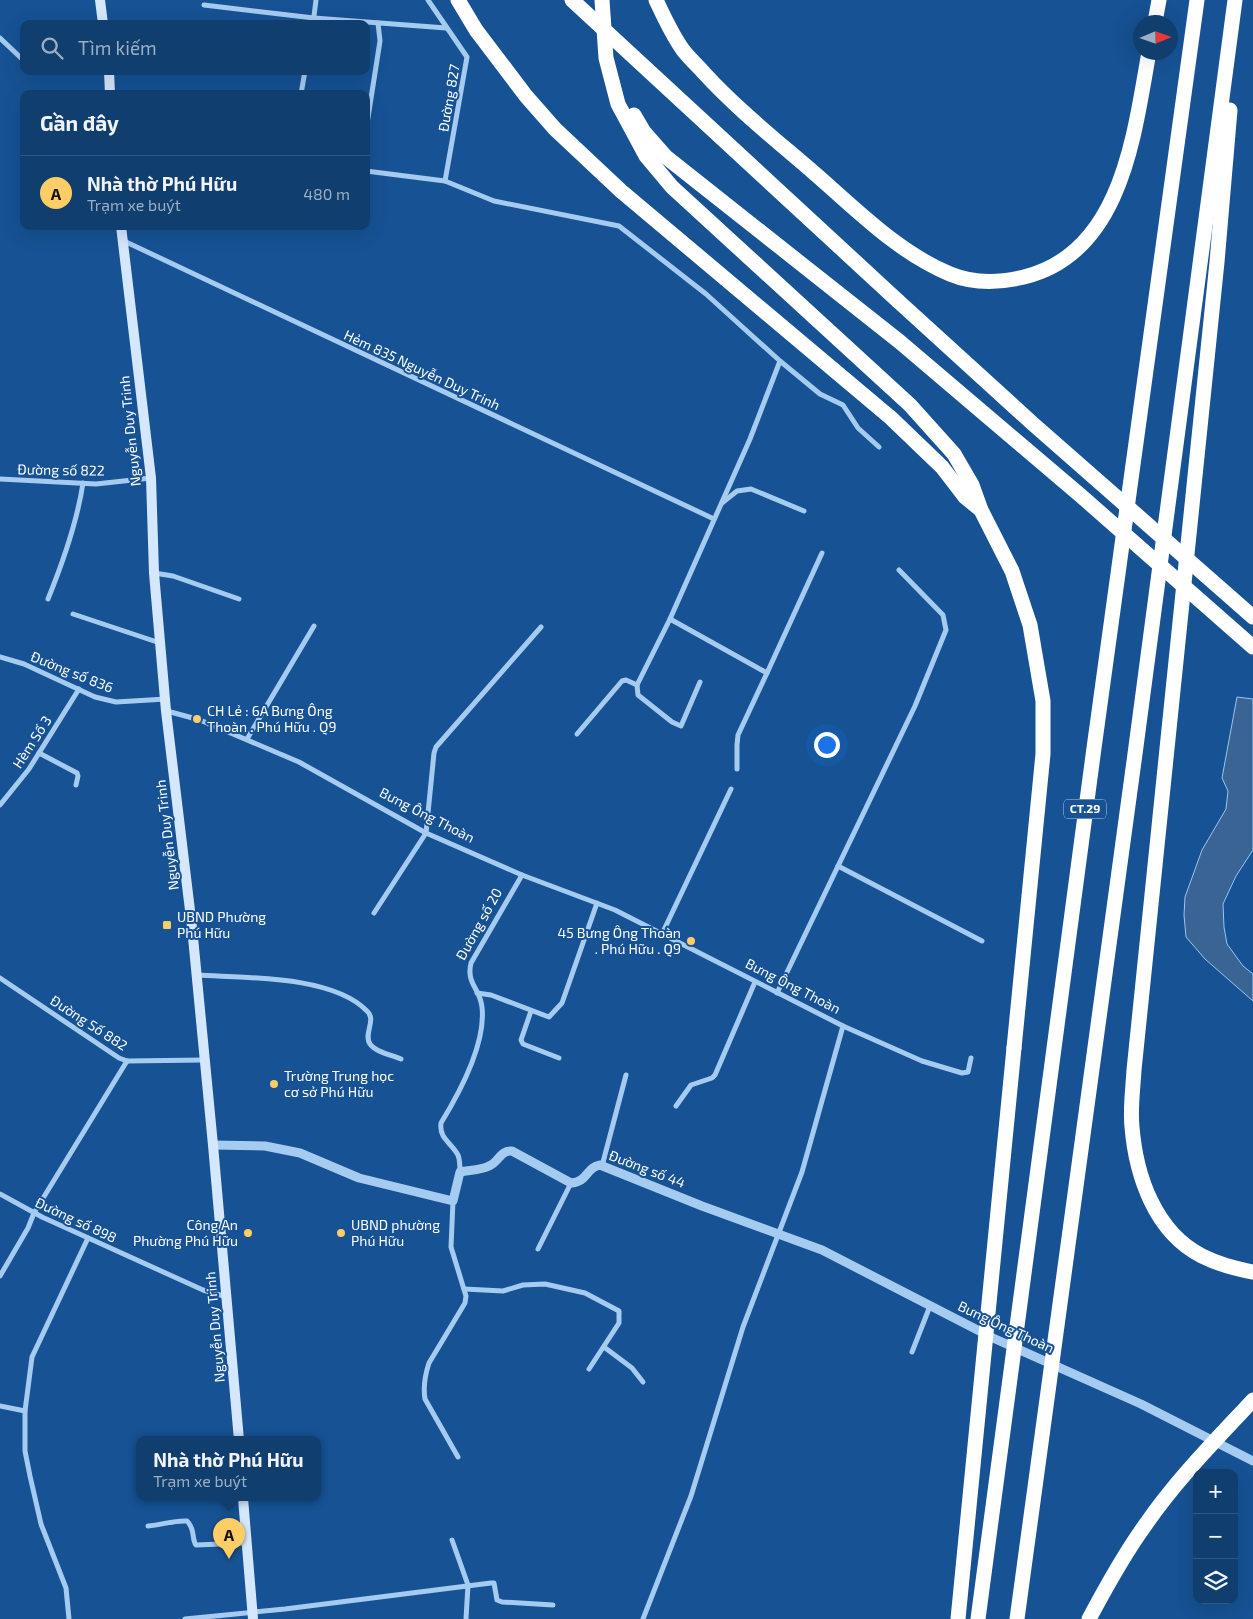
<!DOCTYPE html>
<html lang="vi">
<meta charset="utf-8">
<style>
body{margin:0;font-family:"Exo 2",sans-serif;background:#194574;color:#f1f3f6}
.controls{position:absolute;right:15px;bottom:15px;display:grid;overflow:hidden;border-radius:10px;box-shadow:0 5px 20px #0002}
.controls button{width:45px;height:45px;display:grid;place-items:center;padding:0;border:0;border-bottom:1px solid #305782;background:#103e6f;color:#f1f3f6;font:25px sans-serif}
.compass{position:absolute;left:1133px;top:15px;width:45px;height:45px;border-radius:50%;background:#103e6f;box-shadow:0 5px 20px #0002;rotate:88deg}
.you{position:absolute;left:826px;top:744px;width:18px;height:18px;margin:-12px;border:4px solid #fff;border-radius:50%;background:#1a73e8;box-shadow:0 0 0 8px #1a73e833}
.badge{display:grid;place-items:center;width:32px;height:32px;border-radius:50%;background:#ffcd66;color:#111;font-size:16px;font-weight:700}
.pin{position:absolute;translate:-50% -41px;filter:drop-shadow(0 1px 2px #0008)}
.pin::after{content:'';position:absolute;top:26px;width:18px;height:15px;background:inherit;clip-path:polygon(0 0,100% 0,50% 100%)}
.popup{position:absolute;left:136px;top:1436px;width:185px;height:65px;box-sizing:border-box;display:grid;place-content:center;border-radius:10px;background:#103e6f;filter:drop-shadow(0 1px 4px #0005);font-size:16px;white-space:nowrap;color:#9caec3}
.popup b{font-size:19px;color:#f1f3f6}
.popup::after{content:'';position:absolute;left:50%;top:100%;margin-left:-10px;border:10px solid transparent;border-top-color:#103e6f}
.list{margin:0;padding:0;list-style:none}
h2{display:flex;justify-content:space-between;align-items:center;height:65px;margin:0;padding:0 20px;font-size:21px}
h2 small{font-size:16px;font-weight:400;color:#9caec3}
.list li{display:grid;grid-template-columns:32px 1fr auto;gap:15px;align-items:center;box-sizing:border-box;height:75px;padding:0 20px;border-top:1px solid #305782}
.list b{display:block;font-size:19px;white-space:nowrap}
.list p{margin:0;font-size:16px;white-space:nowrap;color:#9caec3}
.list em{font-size:16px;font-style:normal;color:#9caec3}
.icon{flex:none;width:28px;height:28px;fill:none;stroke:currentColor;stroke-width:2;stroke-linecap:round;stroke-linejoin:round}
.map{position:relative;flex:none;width:1253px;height:1619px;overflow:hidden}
.search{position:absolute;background:#103e6f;box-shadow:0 5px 20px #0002;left:20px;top:20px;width:350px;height:55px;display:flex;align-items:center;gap:12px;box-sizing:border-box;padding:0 18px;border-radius:10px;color:#9caec3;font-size:19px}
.panel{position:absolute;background:#103e6f;box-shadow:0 5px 20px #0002;left:20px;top:90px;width:350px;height:140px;border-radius:10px}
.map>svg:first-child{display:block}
.water{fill:#396494;stroke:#99c6f4}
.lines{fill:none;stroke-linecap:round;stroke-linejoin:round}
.minor{stroke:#a6cbf1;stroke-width:5}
.tertiary{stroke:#a6cbf1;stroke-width:9}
.secondary{stroke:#d5e7fc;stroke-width:10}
.motorway{stroke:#fff;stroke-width:15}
.motorway-bridge{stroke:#fff;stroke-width:15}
.poi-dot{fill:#ffcd66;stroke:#165294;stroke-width:2}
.labels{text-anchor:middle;stroke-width:4;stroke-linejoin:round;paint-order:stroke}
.shield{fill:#165294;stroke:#b9cbdf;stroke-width:1}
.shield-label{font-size:12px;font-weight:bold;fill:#fff}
.street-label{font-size:14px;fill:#fff;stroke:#165294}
.poi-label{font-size:14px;fill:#fff;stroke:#165294;text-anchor:start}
</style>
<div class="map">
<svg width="1253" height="1619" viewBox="0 0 1253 1619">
<rect width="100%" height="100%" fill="#165294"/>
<!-- water -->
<path class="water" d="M 1237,697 L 1253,699 L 1253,850 L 1236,876 L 1223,904 L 1224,927 L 1227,944 L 1243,966 L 1253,974 L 1253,1001 L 1205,959 L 1186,937 L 1184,915 L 1185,897 L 1202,850 L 1226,809 L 1228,791 L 1222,778 Z"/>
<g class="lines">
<!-- minor -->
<g class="minor">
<path d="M 428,0 L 467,57 L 445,181"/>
<path d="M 204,5 L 314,18 L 446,28"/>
<path d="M 313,24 L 316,0"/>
<path d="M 0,38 L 21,58 L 24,58"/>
<path d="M 301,94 L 305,71"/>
<path d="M 367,124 L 380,41 L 378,23"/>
<path d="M 366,171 L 445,181 L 494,201 L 619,226 L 706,294 L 780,361 L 820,394 L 843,405 L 858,428 L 879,447"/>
<path d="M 124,241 L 714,519"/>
<path d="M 0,479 L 96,484 L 151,478"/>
<path d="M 722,503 L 737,491 L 751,489 L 804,511"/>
<path d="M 154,573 L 173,576 L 239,599"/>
<path d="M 48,599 C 63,562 77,523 83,483"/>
<path d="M 73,614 L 160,643"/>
<path d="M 670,619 L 767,673 L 822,553"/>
<path d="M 0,657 L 24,664 L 95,697 L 116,702 L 166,699"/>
<path d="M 700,682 L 681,726 L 672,722 L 638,695 L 637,685 L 670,619 L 750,439 L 780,361"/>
<path d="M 167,711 L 200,720 L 299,762 L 426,833 L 522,875 L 615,910 L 843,1026 L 802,1172 L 743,1327 L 691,1496 L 643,1619"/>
<path d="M 577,734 L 622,681 L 626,680 L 637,685"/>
<path d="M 247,739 L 314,626"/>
<path d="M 39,753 L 77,773 L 78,776 L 76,785"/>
<path d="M 737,769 L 737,745 L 738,735 L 767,673"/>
<path d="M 0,805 L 29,769 L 79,689"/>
<path d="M 838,866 L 982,941"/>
<path d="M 374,913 L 426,833 L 434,753 L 436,747 L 541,627"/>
<path d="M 662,934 L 731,789"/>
<path d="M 197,975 C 245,978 332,975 367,1011 C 377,1020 363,1034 370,1044 C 375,1052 392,1055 401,1059"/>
<path d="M 0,978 L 119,1058 L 127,1061 L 204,1060"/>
<path d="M 477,993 L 491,995 L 549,1017 L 562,1003 L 597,903"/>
<path d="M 777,993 L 915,706 L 946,630 L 943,615 L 899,570"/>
<path d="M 531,1011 L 521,1040 L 523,1044 L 559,1058"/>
<path d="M 843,1026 L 922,1061 L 962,1073 L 968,1072 L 971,1058"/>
<path d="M 676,1106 L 691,1085 L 712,1078 L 715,1075 L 755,982"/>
<path d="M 602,1166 L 626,1075"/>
<path d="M 460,1172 C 460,1167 460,1160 458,1155 C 451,1142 439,1139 441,1123 C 460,1092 486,1043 482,1007 C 480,988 466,984 471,963 L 522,875"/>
<path d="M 0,1194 L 42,1217 L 203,1290 L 227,1297"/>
<path d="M 453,1201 L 451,1247 L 466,1296 L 465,1303 L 429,1363 C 425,1375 423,1387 425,1399 L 458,1457"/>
<path d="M 538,1249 L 571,1183"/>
<path d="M 0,1276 L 28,1228 L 34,1213 L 127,1061"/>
<path d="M 464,1289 L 503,1291 L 523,1285 L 545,1284 L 585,1293 L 619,1311 L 619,1323 L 589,1369"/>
<path d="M 604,1347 L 632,1368 L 643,1382"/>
<path d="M 912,1352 L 930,1306"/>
<path d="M 0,1406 L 25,1411"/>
<path d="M 148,1526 C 162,1525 174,1520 187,1521 C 196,1530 191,1538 196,1545 L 246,1543"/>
<path d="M 452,1540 L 468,1585 L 466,1619"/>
<path d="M 69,1619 L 66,1588 L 41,1524 L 30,1476 L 25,1451 L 25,1411 L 32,1357 L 88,1238"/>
<path d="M 185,1619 L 285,1609 L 491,1583 L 494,1583 L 497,1600 L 502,1602 L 553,1605"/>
</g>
<!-- tertiary -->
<path class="tertiary" d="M 213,1145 L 265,1146 L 300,1153 L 359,1178 L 453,1201 L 460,1172 C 470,1170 481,1170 489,1166 C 499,1162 500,1150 512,1151 L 571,1183 C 588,1182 586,1167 600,1165 L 702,1206 L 822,1250 L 993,1338 L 1141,1404 L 1253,1461"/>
<!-- secondary -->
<g class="secondary">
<path d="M 100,0 L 103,24"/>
<path d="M 109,71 L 110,94"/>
<path d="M 121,226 L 151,478 L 154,573 L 166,711 L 192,927 L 213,1145 L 239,1440"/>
<path d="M 243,1498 L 253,1619"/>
</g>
<!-- motorway -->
<g class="motorway">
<path d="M 458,0 L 476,30 L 526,96 L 555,129 L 621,191 L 891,418 L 942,467 L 965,497 L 981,510"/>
<path d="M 602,0 L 606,58 L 618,104 L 646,156 L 672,187 L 910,405 L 954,454 L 972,485 L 981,510 L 1012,571 L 1030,625 L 1043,701 L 1043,754 L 1014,1048"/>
<path d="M 656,0 C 664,17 672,35 683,50 C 689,58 697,65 704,73 C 737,109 776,140 813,172 C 856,209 897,252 950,274 C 974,284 999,283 1024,277 C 1122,253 1134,135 1149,52"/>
<path d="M 1155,22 L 1159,0"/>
<path d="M 634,115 L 644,132 L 666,157 L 900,342 L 1080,495 L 1253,647"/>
<path d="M 898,301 L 1032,423 L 1253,617"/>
</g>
<!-- motorway-bridge -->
<g class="motorway-bridge">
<path d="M 572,0 L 898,301"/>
<path d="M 1230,110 L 1217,262 L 1134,1070 C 1133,1089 1130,1108 1132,1127 C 1136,1176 1155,1232 1202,1256 C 1218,1264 1236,1269 1253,1272"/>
<path d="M 958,1619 L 1014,1048"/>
<path d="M 978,1619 L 1094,748 L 1197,0"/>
<path d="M 1017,1619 L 1135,754 L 1235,0"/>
<path d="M 1089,1619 C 1106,1587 1124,1554 1146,1524 C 1177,1479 1216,1440 1253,1400"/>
</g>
</g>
<!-- markers -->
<g class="poi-dot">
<circle cx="197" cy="719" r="5"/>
<rect x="162" y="920" width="10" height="10" rx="2.5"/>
<circle cx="691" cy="941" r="5"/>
<circle cx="274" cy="1084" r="5"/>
<circle cx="248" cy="1233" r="5"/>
<circle cx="341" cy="1233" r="5"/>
</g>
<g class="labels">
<!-- shield labels -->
<rect class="shield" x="1064" y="799.5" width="42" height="19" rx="4"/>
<g class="shield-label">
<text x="1085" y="813">CT.29</text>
</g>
<!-- street labels -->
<g class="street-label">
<text transform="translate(449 98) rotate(-80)" y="5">Đường 827</text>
<text transform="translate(422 370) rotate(25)" y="5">Hẻm 835 Nguyễn Duy Trinh</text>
<text transform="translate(130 431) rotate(-96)" y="5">Nguyễn Duy Trinh</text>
<text transform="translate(61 470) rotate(1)" y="5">Đường số 822</text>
<text transform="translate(72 672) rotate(22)" y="5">Đường số 836</text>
<text transform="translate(32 742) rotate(-57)" y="5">Hèm Số 3</text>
<text transform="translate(427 815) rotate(27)" y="5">Bưng Ông Thoàn</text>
<text transform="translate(167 835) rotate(-97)" y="5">Nguyễn Duy Trinh</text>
<text transform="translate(479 924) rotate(-61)" y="5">Đường số 20</text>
<text transform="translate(793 986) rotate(27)" y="5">Bưng Ông Thoàn</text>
<text transform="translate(89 1023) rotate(33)" y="5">Đường Số 882</text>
<text transform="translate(647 1169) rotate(21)" y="5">Đường số 44</text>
<text transform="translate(76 1220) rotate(25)" y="5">Đường số 898</text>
<text transform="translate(215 1327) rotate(-95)" y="5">Nguyễn Duy Trinh</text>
<text transform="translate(1006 1327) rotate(25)" y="5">Bưng Ông Thoàn</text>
</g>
<!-- poi labels -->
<g class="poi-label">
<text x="207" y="716">CH Lẻ : 6A Bưng Ông<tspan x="207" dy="16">Thoàn . Phú Hữu . Q9</tspan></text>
<text x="177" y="922">UBND Phường<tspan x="177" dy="16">Phú Hữu</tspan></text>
<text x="681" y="938" text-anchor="end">45 Bưng Ông Thoàn<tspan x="681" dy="16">. Phú Hữu . Q9</tspan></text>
<text x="284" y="1081">Trường Trung học<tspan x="284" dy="16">cơ sở Phú Hữu</tspan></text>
<text x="238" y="1230" text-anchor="end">Công An<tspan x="238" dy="16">Phường Phú Hữu</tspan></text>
<text x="351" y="1230">UBND phường<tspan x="351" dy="16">Phú Hữu</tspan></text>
</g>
</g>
</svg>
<div class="controls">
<button>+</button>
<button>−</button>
<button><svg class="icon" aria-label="layers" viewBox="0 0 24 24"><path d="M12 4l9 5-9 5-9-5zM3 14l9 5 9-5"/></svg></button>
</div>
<svg class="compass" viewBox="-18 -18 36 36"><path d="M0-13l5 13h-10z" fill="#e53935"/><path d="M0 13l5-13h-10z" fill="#9caec3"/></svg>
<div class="you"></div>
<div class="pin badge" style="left:229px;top:1559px">A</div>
<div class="popup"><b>Nhà thờ Phú Hữu</b>Trạm xe buýt</div>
<div class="search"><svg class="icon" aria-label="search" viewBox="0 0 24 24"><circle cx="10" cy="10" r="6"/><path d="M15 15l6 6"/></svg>Tìm kiếm</div>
<section class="panel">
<h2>Gần đây<small></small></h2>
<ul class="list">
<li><span class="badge">A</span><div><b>Nhà thờ Phú Hữu</b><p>Trạm xe buýt</p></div><em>480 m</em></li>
</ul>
</section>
</div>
